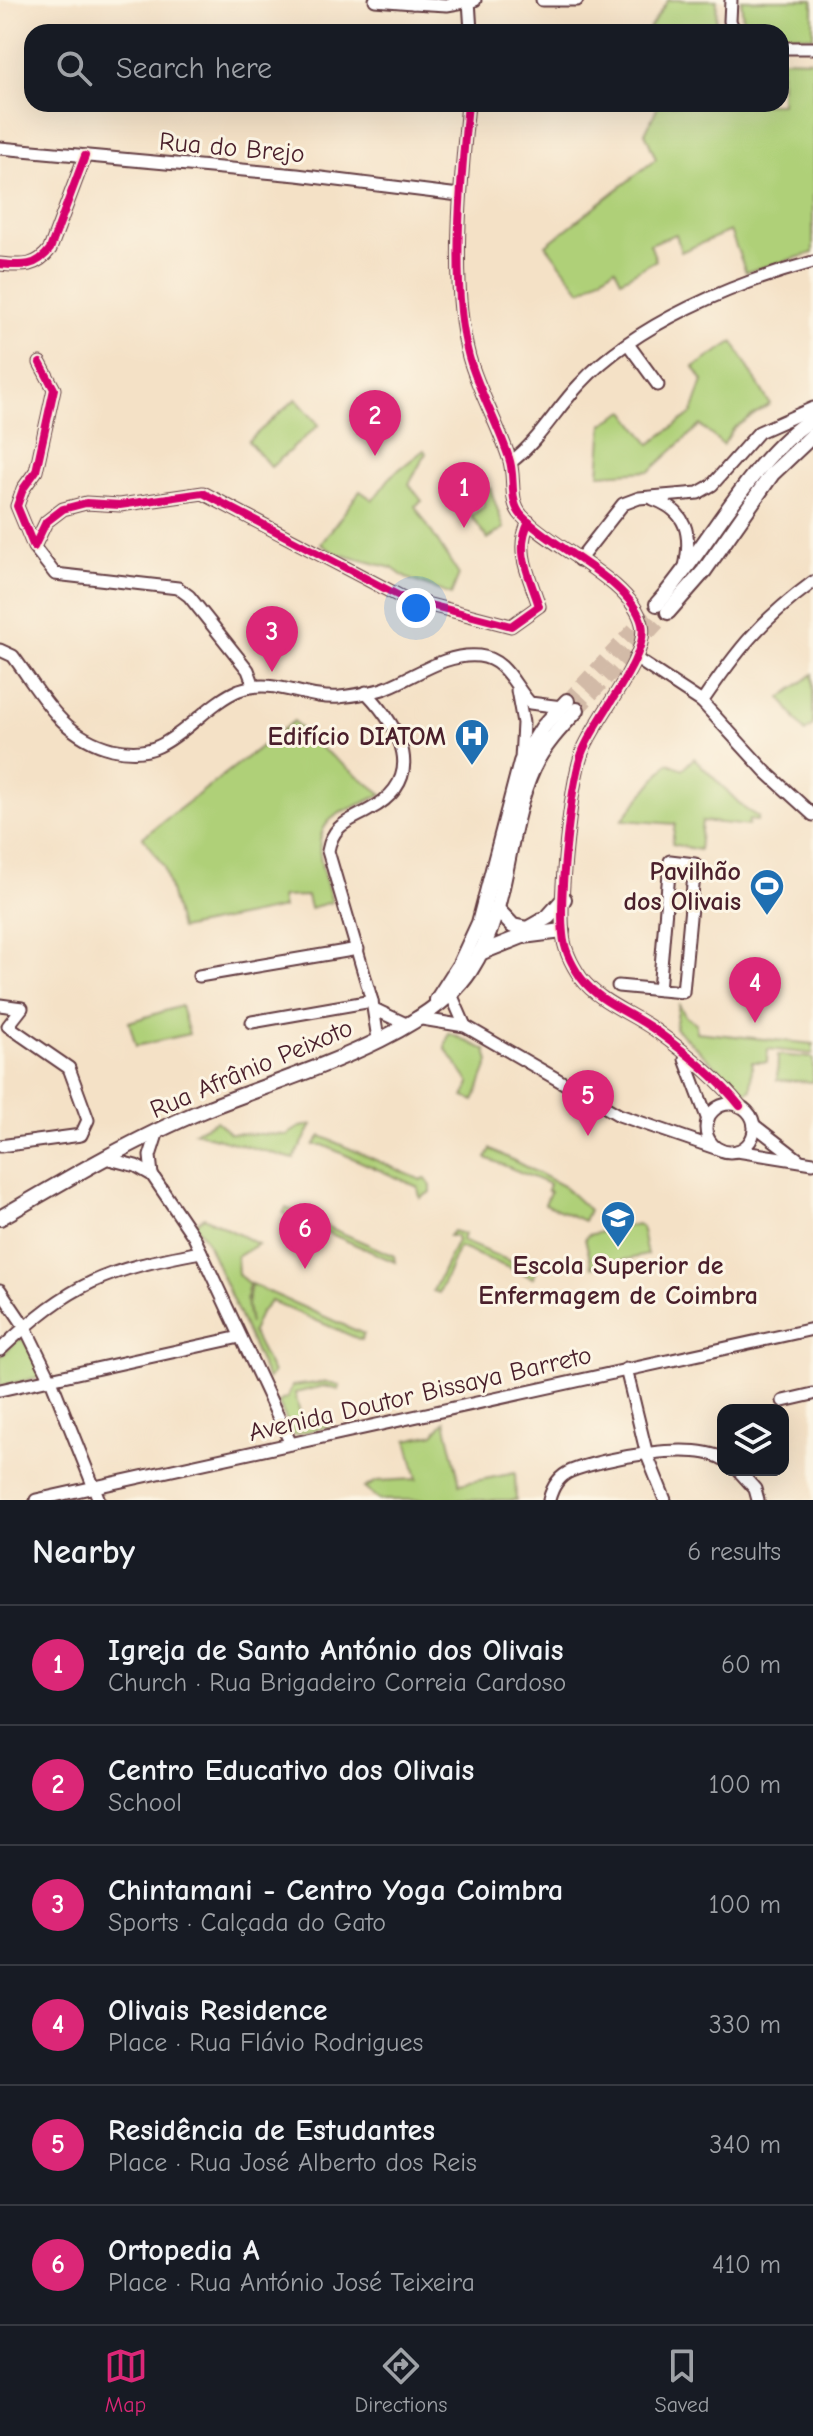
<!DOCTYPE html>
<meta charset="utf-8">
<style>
body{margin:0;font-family:"Comic Neue",sans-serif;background:#20242c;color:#f1f3f6}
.controls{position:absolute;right:24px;bottom:24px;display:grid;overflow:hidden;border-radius:16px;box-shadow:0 8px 32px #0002}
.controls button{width:72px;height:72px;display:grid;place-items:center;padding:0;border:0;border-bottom:2px solid #363941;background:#171b24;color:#f1f3f6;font:40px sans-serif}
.you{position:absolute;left:416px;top:608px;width:28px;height:28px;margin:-20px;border:6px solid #fff;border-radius:50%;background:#1a73e8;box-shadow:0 0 0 12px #1a73e833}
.badge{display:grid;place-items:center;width:52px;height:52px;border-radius:50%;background:#db2777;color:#fff;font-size:26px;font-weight:700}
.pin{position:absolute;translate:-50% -66px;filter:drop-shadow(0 2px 4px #0008)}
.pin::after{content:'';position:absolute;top:42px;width:28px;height:24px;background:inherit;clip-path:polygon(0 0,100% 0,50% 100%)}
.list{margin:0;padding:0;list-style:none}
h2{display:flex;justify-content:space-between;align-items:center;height:104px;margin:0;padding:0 32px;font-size:34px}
h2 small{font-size:26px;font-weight:400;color:#9ea1a6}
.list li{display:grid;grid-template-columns:52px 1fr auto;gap:24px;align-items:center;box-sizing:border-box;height:120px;padding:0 32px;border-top:2px solid #363941}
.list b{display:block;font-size:30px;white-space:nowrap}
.list p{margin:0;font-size:26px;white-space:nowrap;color:#9ea1a6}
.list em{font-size:26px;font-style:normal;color:#9ea1a6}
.icon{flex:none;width:44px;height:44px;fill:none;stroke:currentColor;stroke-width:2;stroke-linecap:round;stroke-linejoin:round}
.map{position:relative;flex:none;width:813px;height:1500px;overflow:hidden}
.search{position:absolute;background:#171b24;box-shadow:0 8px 32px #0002;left:24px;right:24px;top:24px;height:88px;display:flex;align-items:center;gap:20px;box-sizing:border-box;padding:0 28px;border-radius:24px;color:#9ea1a6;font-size:30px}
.sheet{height:824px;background:#171b24}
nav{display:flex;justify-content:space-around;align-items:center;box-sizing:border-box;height:112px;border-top:2px solid #363941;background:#171b24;font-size:22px;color:#9ea1a6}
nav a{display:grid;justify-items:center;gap:4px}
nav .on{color:#db2777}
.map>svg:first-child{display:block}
.green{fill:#afd078;stroke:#7c7852;stroke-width:2}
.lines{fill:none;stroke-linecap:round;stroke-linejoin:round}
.major-tunnel{stroke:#d2baa7;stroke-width:14;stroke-dasharray:14 7;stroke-linecap:butt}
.minor-casing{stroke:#643c42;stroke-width:15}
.major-casing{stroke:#643c42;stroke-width:18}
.minor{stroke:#fff;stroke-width:11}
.major{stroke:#fff;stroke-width:14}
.cycleway-casing{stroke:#fcf5e5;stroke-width:13}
.cycleway{stroke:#d6006c;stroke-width:8}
.labels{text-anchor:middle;stroke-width:6;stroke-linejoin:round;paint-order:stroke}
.street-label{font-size:26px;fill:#4a1f2b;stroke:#fcf5e5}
.poi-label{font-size:26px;font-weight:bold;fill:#4a1f2b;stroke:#fcf5e5;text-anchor:end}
</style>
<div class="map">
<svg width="813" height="1500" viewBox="0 0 813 1500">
<rect width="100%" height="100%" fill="#fcf5e5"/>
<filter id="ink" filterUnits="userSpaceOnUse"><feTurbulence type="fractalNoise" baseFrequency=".0125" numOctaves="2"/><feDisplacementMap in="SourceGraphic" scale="16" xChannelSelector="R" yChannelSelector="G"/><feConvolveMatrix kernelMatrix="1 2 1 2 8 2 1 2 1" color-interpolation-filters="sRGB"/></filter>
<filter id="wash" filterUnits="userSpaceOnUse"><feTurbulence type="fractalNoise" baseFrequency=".006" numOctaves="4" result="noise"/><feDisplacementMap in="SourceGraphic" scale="32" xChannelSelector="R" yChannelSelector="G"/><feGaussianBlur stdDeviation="1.8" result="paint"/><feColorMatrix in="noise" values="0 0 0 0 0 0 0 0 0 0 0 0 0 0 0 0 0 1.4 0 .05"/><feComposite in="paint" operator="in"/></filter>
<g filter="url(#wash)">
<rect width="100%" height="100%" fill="#f4e1c6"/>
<!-- green -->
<g class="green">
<path d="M 668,0 L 717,0 L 716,23 L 720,32 L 647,32 Z"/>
<path d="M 741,0 L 813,0 L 813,37 L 744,29 Z"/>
<path d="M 781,59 L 813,60 L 813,253 L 746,272 L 730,231 L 681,252 L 676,234 L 650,244 L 656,260 L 621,280 L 615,268 L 581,291 L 546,245 L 656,159 L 645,133 L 659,104 L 781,104 Z"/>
<path d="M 733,342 L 770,404 L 734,428 L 723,445 L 700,425 L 650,471 L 599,474 L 603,424 L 625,411 L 650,444 L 692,413 L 703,381 L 694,367 Z"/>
<path d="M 296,399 L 319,425 L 271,467 L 248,441 Z"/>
<path d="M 424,450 L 426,453 L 409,484 L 422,501 L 415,506 L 459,575 L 451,595 L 406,578 L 392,568 L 335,553 L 321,544 L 360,491 L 373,500 L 392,475 Z"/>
<path d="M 490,488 L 504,528 L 488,539 L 471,516 L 485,506 L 479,496 Z"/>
<path d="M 813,674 L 813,725 L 805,732 L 781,698 Z"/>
<path d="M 294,721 L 309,739 L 382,794 C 369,801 356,806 342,812 C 304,830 324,872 332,902 L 310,908 L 307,896 L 281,897 L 283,908 L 180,929 L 164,867 L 143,837 Z"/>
<path d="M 694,758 L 745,809 L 758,817 L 757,821 L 749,820 L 748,826 L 702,821 L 699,850 L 672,844 L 675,824 L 622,820 L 668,763 L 683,769 Z"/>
<path d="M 679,1005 L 686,1017 L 696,1023 L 696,1032 L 813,1044 L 813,1054 L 768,1049 L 767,1062 L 752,1062 L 751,1089 L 745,1093 L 675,1028 Z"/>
<path d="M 181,1006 L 189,1034 L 136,1046 L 129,1022 Z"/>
<path d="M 449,1033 L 486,1050 L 489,1062 L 474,1101 L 464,1097 L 470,1083 L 445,1048 Z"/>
<path d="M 778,1055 L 813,1058 L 813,1082 L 777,1080 Z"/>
<path d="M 216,1121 L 230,1133 L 287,1135 L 300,1127 L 312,1125 L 294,1159 L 194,1132 Z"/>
<path d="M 321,1136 L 421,1180 L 425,1178 L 431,1186 L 431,1192 L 420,1198 L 418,1187 L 323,1145 L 314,1145 Z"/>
<path d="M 491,1149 L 563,1186 L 589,1210 L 584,1221 L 545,1204 L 550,1192 L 547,1190 L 549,1184 L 486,1158 Z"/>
<path d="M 286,1208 L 394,1256 L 395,1262 L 283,1213 Z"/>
<path d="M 204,1217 L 258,1244 L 237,1257 L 238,1274 L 249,1284 C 244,1297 247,1311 250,1324 L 247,1305 L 251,1284 L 364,1334 L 361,1340 L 271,1301 L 260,1313 L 252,1332 L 273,1373 L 268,1380 L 206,1240 L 194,1224 Z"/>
<path d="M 637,1224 L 641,1226 L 647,1255 L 592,1267 L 585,1238 L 588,1235 Z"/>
<path d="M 453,1231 L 464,1234 L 462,1241 L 536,1272 L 533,1278 L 459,1247 L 439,1293 L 433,1291 L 457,1241 L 455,1236 L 449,1236 Z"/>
<path d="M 19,1339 L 24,1340 L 42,1373 L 40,1377 L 0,1386 L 0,1357 Z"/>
<path d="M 325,1382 L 340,1386 L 339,1390 L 324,1386 L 295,1393 L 302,1422 L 328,1416 L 331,1426 L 293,1435 L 278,1402 L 287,1398 L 292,1386 Z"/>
<path d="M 445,1421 L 460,1484 L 515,1473 L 516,1500 L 379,1500 L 364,1488 L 377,1481 L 417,1479 L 407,1440 L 434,1434 Z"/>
</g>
</g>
<g filter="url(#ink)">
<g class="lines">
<!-- major-tunnel -->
<g class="major-tunnel">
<path d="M 567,701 L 657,604"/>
<path d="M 577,710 L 668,612"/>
</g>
<!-- minor casing -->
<g class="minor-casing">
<g id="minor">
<path d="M 375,0 L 413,3 L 413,0"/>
<path d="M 469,0 L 471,32"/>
<path d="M 542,0 L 577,0"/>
<path d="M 731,0 L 730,21 L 735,32"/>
<path d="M 413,3 L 447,5 L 475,0"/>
<path d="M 781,48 L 813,48"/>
<path d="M 468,104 C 461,177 450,287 469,357 C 479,392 498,424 509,458 C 516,477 508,501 522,516 C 552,548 632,581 642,624 C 650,657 594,719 582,753 C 570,787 559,898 563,934 C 564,949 572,965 581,978 C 600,1003 630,1012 655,1030 C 684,1051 718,1078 740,1106"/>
<path d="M 0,148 L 297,175 L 459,195"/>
<path d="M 0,264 C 22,266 36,268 50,249 L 85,156"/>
<path d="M 628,344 L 658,385"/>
<path d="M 40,363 L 54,389 L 36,471 L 23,489 L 17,506 L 34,547 L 46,522 L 63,509 L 86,503 L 120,505 L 203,493 L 403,598 L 511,626 L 539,606 C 530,577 514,551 529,522"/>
<path d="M 511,462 C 539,441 556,409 580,384 C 636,323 735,283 813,262"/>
<path d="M 653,499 C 687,511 692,534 685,567"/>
<path d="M 34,547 L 55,574 L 178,588 L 189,596 L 248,670 L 254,686"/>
<path d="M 579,560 L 623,504 L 639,498 L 698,493 L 712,485 L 759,432 L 813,408"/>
<path d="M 0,650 L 13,656 C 42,695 61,736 112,749 C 126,752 145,753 159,746 C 188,732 210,702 239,690 C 275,677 304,700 340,697 C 355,695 374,693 388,687 C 418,675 445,653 479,656 C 506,659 514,686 530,703 L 562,707"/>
<path d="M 635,658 L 702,702 L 766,772 L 813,815"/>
<path d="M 517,690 L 523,723 L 521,760"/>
<path d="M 366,692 C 400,728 429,778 369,810 C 348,822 333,824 328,851 L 372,1001 L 378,1039"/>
<path d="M 702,702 C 738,649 760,621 813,582"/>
<path d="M 199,976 L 358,949"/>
<path d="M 618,986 L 683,992 L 695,864 L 670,861 L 659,990"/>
<path d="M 451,994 L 465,1026"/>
<path d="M 0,1005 L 22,1008 L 8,1026 L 69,1068 L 88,1120 L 81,1135 L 0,1146"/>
<path d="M 374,1009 L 406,1024"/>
<path d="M 416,1018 L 465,1026 L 619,1115 L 721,1150"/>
<path d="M 252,1022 L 372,1001"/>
<path d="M 685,1059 L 708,1120"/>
<circle cx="730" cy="1128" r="24"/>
<path d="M 754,1125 L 798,1159"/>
<path d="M 737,1151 L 813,1163"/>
<path d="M 109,1159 L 136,1166 L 152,1175 L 194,1237 L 291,1444"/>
<path d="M 152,1175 L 150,1156 L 157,1134"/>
<path d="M 0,1290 L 25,1327 L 51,1380 L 99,1500"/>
<path d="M 0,1350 C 72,1282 105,1270 201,1252"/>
<path d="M 626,1369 L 647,1455 L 665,1500"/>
<path d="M 0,1390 L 240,1337"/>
<path d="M 783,1401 L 813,1394"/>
<path d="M 738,1470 L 755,1489 L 758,1500"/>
<path d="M 36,1500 L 813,1329"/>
<path d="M 549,1500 C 552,1488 559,1476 571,1471 C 604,1458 692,1441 723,1459"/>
</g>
</g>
<!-- major casing -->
<g class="major-casing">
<g id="major">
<path d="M 657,604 C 705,552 754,453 813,419"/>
<path d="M 668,612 L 704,571 L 772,474 L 813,435"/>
<path d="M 496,908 L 513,926 L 527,929 L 548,917 L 564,899"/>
<path d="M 480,953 L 523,936 L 562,931"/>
<path d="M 437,1000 L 460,964 L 479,923 L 521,762 L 543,727 L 567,701"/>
<path d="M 0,1218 C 65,1180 134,1139 204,1110 C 279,1079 426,1039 470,971 C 510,910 504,832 533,768 C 543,746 561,727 577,710"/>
</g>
</g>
<!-- minor -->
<use href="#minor" class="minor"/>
<!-- major -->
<use href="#major" class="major"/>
<!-- cycleway casing -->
<g class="cycleway-casing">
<g id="cycleway">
<path d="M 468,104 C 461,177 450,287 469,357 C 479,392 498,424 509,458 C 516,477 508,501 522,516 C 552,548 632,581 642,624 C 650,657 594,719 582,753 C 570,787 559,898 563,934 C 564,949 572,965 581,978 C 600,1003 630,1012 655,1030 C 684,1051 718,1078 740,1106"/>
<path d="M 0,264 C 22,266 36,268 50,249 L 85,156"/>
<path d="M 40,363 L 54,389 L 36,471 L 23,489 L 17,506 L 34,547 L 46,522 L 63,509 L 86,503 L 120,505 L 203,493 L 403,598 L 511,626 L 539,606 C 530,577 514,551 529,522"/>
</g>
</g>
<!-- cycleway -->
<use href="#cycleway" class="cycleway"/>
</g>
</g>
<!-- icons -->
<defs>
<g id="hospital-pin" transform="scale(1.8)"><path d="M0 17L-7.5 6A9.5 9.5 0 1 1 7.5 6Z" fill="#1f6fb2" stroke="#fcf5e5"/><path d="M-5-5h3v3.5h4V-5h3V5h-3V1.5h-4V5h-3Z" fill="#fff"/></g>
<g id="stadium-pin" transform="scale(1.8)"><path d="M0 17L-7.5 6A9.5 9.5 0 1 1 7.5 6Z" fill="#1f6fb2" stroke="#fcf5e5"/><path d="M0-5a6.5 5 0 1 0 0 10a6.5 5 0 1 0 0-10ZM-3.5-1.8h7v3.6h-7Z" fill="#fff"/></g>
<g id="university-pin" transform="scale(1.8)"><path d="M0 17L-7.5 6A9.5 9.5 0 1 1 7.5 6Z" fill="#1f6fb2" stroke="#fcf5e5"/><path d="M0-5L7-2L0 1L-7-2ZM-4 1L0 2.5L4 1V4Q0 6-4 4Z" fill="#fff"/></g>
</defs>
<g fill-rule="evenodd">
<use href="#hospital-pin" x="472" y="736"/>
<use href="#stadium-pin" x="767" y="886"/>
<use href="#university-pin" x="618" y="1218"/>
</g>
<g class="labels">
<!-- street labels -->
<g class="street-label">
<text transform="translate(232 147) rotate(5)" y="9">Rua do Brejo</text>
<text transform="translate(251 1068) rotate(-23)" y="9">Rua Afrânio Peixoto</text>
<text transform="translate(420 1393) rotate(-13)" y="9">Avenida Doutor Bissaya Barreto</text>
</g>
<!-- poi labels -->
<g class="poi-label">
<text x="446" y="745">Edifício DIATOM</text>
<text x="741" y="880">Pavilhão<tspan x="741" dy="30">dos Olivais</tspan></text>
<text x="618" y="1274" text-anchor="middle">Escola Superior de<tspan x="618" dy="30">Enfermagem de Coimbra</tspan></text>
</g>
</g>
</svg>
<div class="controls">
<button><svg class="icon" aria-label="layers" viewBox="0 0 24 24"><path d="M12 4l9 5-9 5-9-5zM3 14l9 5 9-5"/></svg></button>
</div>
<div class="you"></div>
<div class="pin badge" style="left:464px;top:528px">1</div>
<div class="pin badge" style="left:375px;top:456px">2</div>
<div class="pin badge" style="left:272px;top:672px">3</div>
<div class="pin badge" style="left:755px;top:1023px">4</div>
<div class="pin badge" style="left:588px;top:1136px">5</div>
<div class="pin badge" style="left:305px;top:1269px">6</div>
<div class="search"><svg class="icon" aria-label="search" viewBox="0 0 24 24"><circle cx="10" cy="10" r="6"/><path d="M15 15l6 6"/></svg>Search here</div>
</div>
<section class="sheet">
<h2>Nearby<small>6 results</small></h2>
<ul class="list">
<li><span class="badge">1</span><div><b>Igreja de Santo António dos Olivais</b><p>Church · Rua Brigadeiro Correia Cardoso</p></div><em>60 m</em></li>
<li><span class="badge">2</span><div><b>Centro Educativo dos Olivais</b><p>School</p></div><em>100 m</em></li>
<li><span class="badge">3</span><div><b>Chintamani - Centro Yoga Coimbra</b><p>Sports · Calçada do Gato</p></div><em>100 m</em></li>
<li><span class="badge">4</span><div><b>Olivais Residence</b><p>Place · Rua Flávio Rodrigues</p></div><em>330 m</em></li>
<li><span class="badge">5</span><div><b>Residência de Estudantes</b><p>Place · Rua José Alberto dos Reis</p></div><em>340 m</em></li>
<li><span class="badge">6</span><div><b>Ortopedia A</b><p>Place · Rua António José Teixeira</p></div><em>410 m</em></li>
</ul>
</section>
<nav>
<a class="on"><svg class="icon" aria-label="map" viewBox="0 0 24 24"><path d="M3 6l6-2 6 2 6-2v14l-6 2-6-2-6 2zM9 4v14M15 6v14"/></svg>Map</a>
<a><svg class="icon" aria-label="directions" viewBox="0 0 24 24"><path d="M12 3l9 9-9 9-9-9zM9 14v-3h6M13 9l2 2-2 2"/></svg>Directions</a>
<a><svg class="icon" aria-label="saved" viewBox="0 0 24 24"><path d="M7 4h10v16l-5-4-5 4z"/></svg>Saved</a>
</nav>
